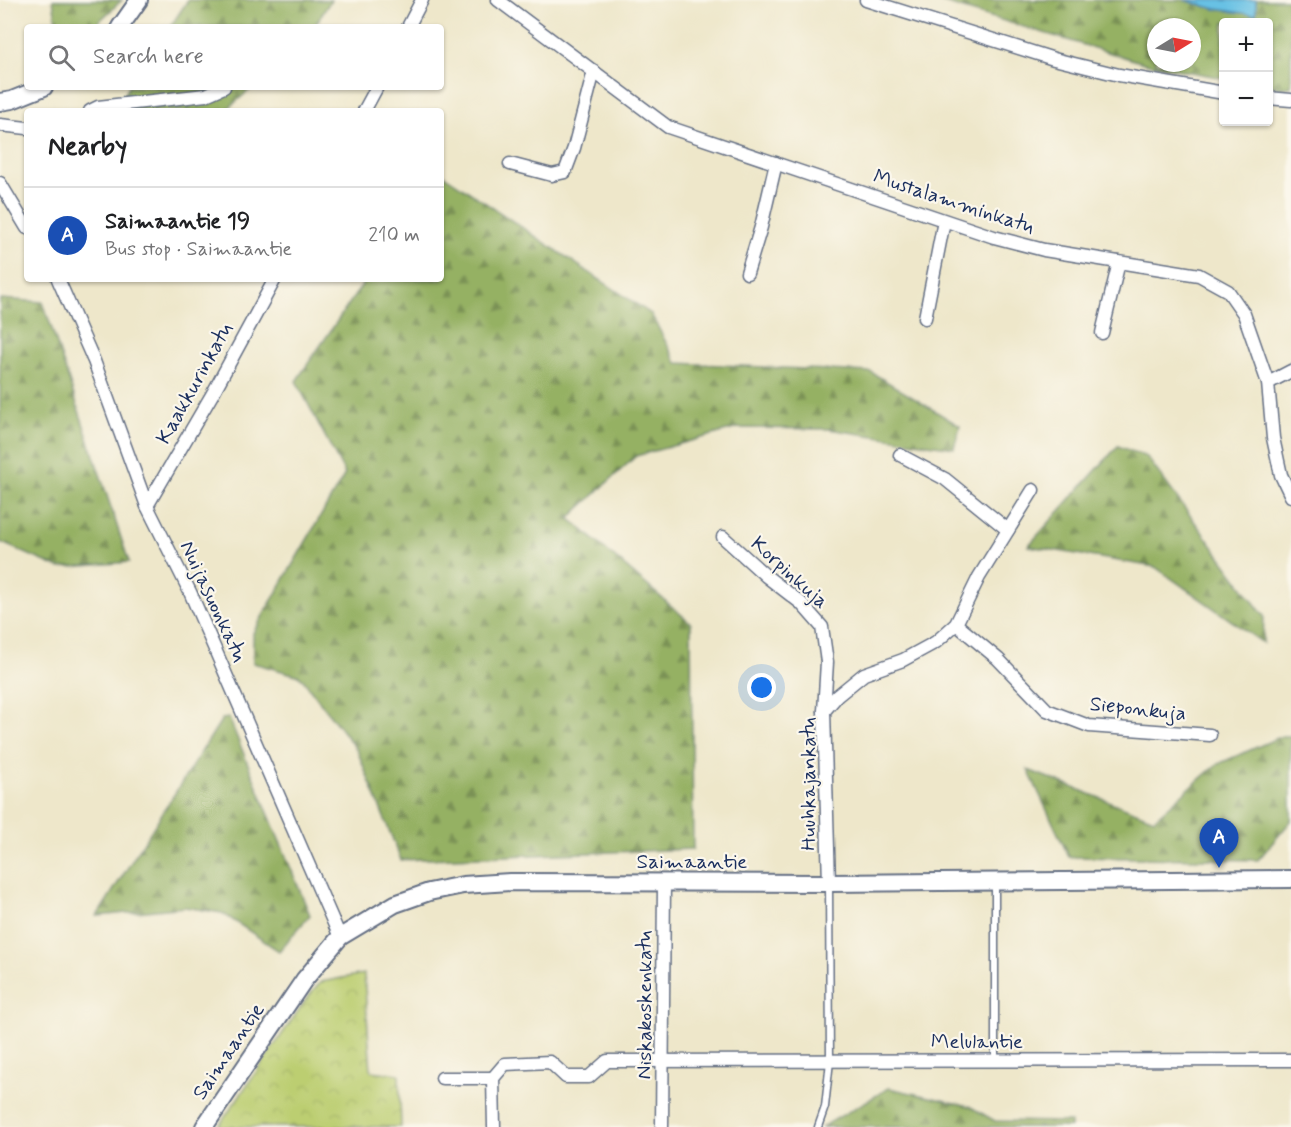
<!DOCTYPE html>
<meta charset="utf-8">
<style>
body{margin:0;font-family:Mynerve,sans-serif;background:#f6f6f6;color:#202124}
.controls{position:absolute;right:18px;top:18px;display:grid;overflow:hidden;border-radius:6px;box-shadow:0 2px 4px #0004}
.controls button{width:54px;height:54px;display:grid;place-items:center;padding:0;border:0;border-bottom:2px solid #e0e0e0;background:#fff;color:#202124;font:30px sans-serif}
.compass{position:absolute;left:1147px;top:18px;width:54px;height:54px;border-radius:50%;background:#fff;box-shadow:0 2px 4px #0004;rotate:80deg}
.you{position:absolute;left:762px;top:688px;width:21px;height:21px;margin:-15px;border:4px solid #fff;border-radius:50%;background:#1a73e8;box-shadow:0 0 0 9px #1a73e833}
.badge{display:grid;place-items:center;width:39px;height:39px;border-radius:50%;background:#0b8043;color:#fff;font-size:20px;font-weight:700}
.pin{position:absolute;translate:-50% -50px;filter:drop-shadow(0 2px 3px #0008)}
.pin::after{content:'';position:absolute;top:32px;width:21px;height:18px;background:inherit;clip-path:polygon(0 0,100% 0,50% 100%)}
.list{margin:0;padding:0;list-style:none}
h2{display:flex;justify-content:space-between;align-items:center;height:78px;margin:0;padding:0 24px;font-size:26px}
h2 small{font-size:20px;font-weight:400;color:#757577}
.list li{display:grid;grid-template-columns:39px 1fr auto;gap:18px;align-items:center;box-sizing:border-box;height:96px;padding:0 24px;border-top:2px solid #e0e0e0}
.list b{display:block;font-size:22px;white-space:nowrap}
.list p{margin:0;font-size:20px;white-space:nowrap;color:#757577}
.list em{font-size:20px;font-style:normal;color:#757577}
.icon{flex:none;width:33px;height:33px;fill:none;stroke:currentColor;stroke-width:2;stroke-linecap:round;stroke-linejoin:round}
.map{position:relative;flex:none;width:1291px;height:1127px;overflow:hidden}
.search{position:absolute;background:#fff;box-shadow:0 2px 4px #0004;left:24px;top:24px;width:420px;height:66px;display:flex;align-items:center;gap:15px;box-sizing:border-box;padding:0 21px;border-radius:6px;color:#757577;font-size:22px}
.panel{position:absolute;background:#fff;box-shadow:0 2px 4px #0004;left:24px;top:108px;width:420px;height:174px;border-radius:6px}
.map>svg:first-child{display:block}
.forest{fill:url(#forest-firs);stroke:#587060;stroke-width:1.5;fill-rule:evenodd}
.park{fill:url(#park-crowns);stroke:#6c7e68;stroke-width:1.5}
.water{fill:#67c1e4;stroke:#4178a1;stroke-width:1.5}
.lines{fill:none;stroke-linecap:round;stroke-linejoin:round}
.service-casing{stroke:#656f84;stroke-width:9}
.minor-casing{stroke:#656f84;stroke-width:15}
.tertiary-casing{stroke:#656f84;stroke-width:20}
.service{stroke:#fff;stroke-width:6}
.minor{stroke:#fff;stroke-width:12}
.tertiary{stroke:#fff;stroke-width:16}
.labels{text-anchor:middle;stroke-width:4.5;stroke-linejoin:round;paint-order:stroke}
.street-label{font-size:21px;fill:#1b2f5e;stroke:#fbf7ec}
</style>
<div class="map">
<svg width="1291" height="1127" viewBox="0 0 1291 1127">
<defs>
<pattern id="forest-firs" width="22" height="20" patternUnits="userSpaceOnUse" patternTransform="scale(1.5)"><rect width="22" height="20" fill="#95b163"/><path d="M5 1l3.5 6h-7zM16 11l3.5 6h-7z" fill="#799055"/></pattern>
<pattern id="park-crowns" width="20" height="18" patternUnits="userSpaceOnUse" patternTransform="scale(1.5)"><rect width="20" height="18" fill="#bcce71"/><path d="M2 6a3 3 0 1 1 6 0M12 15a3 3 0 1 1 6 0" fill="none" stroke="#a1b164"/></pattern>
</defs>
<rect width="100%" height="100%" fill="#fbf7ec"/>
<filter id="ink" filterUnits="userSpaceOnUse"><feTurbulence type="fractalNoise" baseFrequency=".0167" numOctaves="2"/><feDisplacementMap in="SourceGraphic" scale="12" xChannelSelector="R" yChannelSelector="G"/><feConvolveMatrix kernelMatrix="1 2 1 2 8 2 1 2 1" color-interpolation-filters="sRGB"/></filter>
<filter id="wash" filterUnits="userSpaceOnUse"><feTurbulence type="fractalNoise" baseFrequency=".008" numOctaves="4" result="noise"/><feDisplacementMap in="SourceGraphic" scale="24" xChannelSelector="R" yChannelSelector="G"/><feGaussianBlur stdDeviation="1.35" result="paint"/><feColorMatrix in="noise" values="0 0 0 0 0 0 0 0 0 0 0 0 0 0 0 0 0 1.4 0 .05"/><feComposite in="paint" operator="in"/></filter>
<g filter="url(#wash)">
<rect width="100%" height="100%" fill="#eee7ca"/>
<!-- forest -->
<g class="forest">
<path d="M 53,0 L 122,0 L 93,27 L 57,27 Z"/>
<path d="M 188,0 L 331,0 L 314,27 L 170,27 Z"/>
<path d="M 934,0 L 1184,0 L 1215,9 L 1256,14 L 1256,0 L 1288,0 L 1289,16 L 1291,16 L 1291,87 L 1279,88 L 1269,86 L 1268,22 L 1224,22 L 1223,78 L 1144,63 ZM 1156,27 L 1192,27 L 1192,63 L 1156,63 Z"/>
<path d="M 129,87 L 253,87 L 225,111 L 113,111 Z"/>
<path d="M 441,173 L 651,314 L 677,363 L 871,372 L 960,426 L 954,448 L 828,429 L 738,428 L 636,456 L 569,518 L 691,623 L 693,849 L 401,860 L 357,750 L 300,676 L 253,663 L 253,633 L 345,474 L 296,381 L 366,279 L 441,279 Z"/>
<path d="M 0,299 L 43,302 L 129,562 L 59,568 L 0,542 Z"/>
<path d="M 1118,446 L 1147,457 L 1264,616 L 1263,643 L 1155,567 L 1028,546 Z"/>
<path d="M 229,718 L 310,915 L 279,951 L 222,913 L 185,907 L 97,916 L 222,719 Z"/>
<path d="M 1282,736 L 1291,736 L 1291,821 L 1258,860 L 1069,857 L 1028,770 L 1154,819 L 1216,765 Z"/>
<path d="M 889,1088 L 969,1106 L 995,1121 L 1070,1122 L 1070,1127 L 822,1127 Z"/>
</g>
<!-- park -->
<path class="park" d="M 364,974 L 371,1071 L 399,1074 L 401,1127 L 218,1127 L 307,998 L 321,982 Z"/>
<!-- water -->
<path class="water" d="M 1184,0 L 1256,0 L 1256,15 L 1215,9 Z"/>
</g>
<g filter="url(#ink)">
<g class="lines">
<!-- service casing -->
<g class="service-casing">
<g id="service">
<path d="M 995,882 L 995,1061"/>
<path d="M 818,1127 L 825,1107 L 830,1061 L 829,884"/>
</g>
</g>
<!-- minor casing -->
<g class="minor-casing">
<g id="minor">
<path d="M 498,0 L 668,127 L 994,237 L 1044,250 L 1199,275 L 1228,291 L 1244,314 L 1268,383 L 1273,438 L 1281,475 L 1291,496"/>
<path d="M 866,0 L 1054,59 L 1119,75 L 1224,93"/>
<path d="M 408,27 L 422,0"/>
<path d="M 1268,98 L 1291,100"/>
<path d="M 90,111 L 98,107 L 206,95 L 224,87"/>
<path d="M 364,111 L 377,87"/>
<path d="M 0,125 L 27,128"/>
<path d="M 510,164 L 552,175 L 565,172 L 574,148 L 594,71"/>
<path d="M 0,183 L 27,228"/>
<path d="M 747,273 L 761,227 L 776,163"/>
<path d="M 58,279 L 94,361 L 147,506 L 190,592 L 340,937"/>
<path d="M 925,318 L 944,221"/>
<path d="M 1102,333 L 1119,262"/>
<path d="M 1268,383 L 1291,371"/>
<path d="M 900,455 L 945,479 L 1008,530"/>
<path d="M 147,506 L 213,393 L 275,279"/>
<path d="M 723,537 L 766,576 L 801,603 L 822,627 L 827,662 L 824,711"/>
<path d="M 956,624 L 998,659 L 1047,710 L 1089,726 L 1210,735"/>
<path d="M 829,883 L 824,711 L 837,696 L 864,674 L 903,660 L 936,642 L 956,624 L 979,577 L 1033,490"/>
<path d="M 442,1078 L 493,1078"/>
<path d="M 494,1127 L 493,1078 L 505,1064 L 550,1062 L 566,1077 L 589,1077 L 607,1061 L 1291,1060"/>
<path d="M 662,1127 L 664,883"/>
</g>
</g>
<!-- tertiary casing -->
<g class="tertiary-casing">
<g id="tertiary">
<path d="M 120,27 L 139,0"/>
<path d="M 0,102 L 12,100 L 44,87"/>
<path d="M 204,1127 L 304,980 L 340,937 L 395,904 L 429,892 L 463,885 L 510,882 L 829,883 L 1291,879"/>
</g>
</g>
<!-- service -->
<use href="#service" class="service"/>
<!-- minor -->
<use href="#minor" class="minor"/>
<!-- tertiary -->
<use href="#tertiary" class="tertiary"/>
</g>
</g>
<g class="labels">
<!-- street labels -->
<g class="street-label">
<text transform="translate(954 201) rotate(18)" y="7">Mustalamminkatu</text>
<text transform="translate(194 383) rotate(-61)" y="7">Kaakkurinkatu</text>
<text transform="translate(790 572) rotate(42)" y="7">Korpinkuja</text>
<text transform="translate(214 601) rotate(65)" y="7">Nuijasuonkatu</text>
<text transform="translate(1138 708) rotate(6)" y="7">Sieponkuja</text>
<text transform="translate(808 784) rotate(-90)" y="7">Huuhkajankatu</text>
<text x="692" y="868">Saimaantie</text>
<text transform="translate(644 1005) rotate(-90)" y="7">Niskakoskenkatu</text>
<text x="977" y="1048">Melulantie</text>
<text transform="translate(228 1051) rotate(-56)" y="7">Saimaantie</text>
</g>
</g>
</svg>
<div class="controls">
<button>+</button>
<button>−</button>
</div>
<svg class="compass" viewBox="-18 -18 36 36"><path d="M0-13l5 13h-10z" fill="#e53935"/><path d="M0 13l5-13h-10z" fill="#757577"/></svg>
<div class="you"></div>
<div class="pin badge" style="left:1219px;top:868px;background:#1a4fb4">A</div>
<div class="search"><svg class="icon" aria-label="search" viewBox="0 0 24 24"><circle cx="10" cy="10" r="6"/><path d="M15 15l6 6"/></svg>Search here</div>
<section class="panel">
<h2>Nearby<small></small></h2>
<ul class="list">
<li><span class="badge" style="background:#1a4fb4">A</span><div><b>Saimaantie 19</b><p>Bus stop · Saimaantie</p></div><em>210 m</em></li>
</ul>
</section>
</div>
